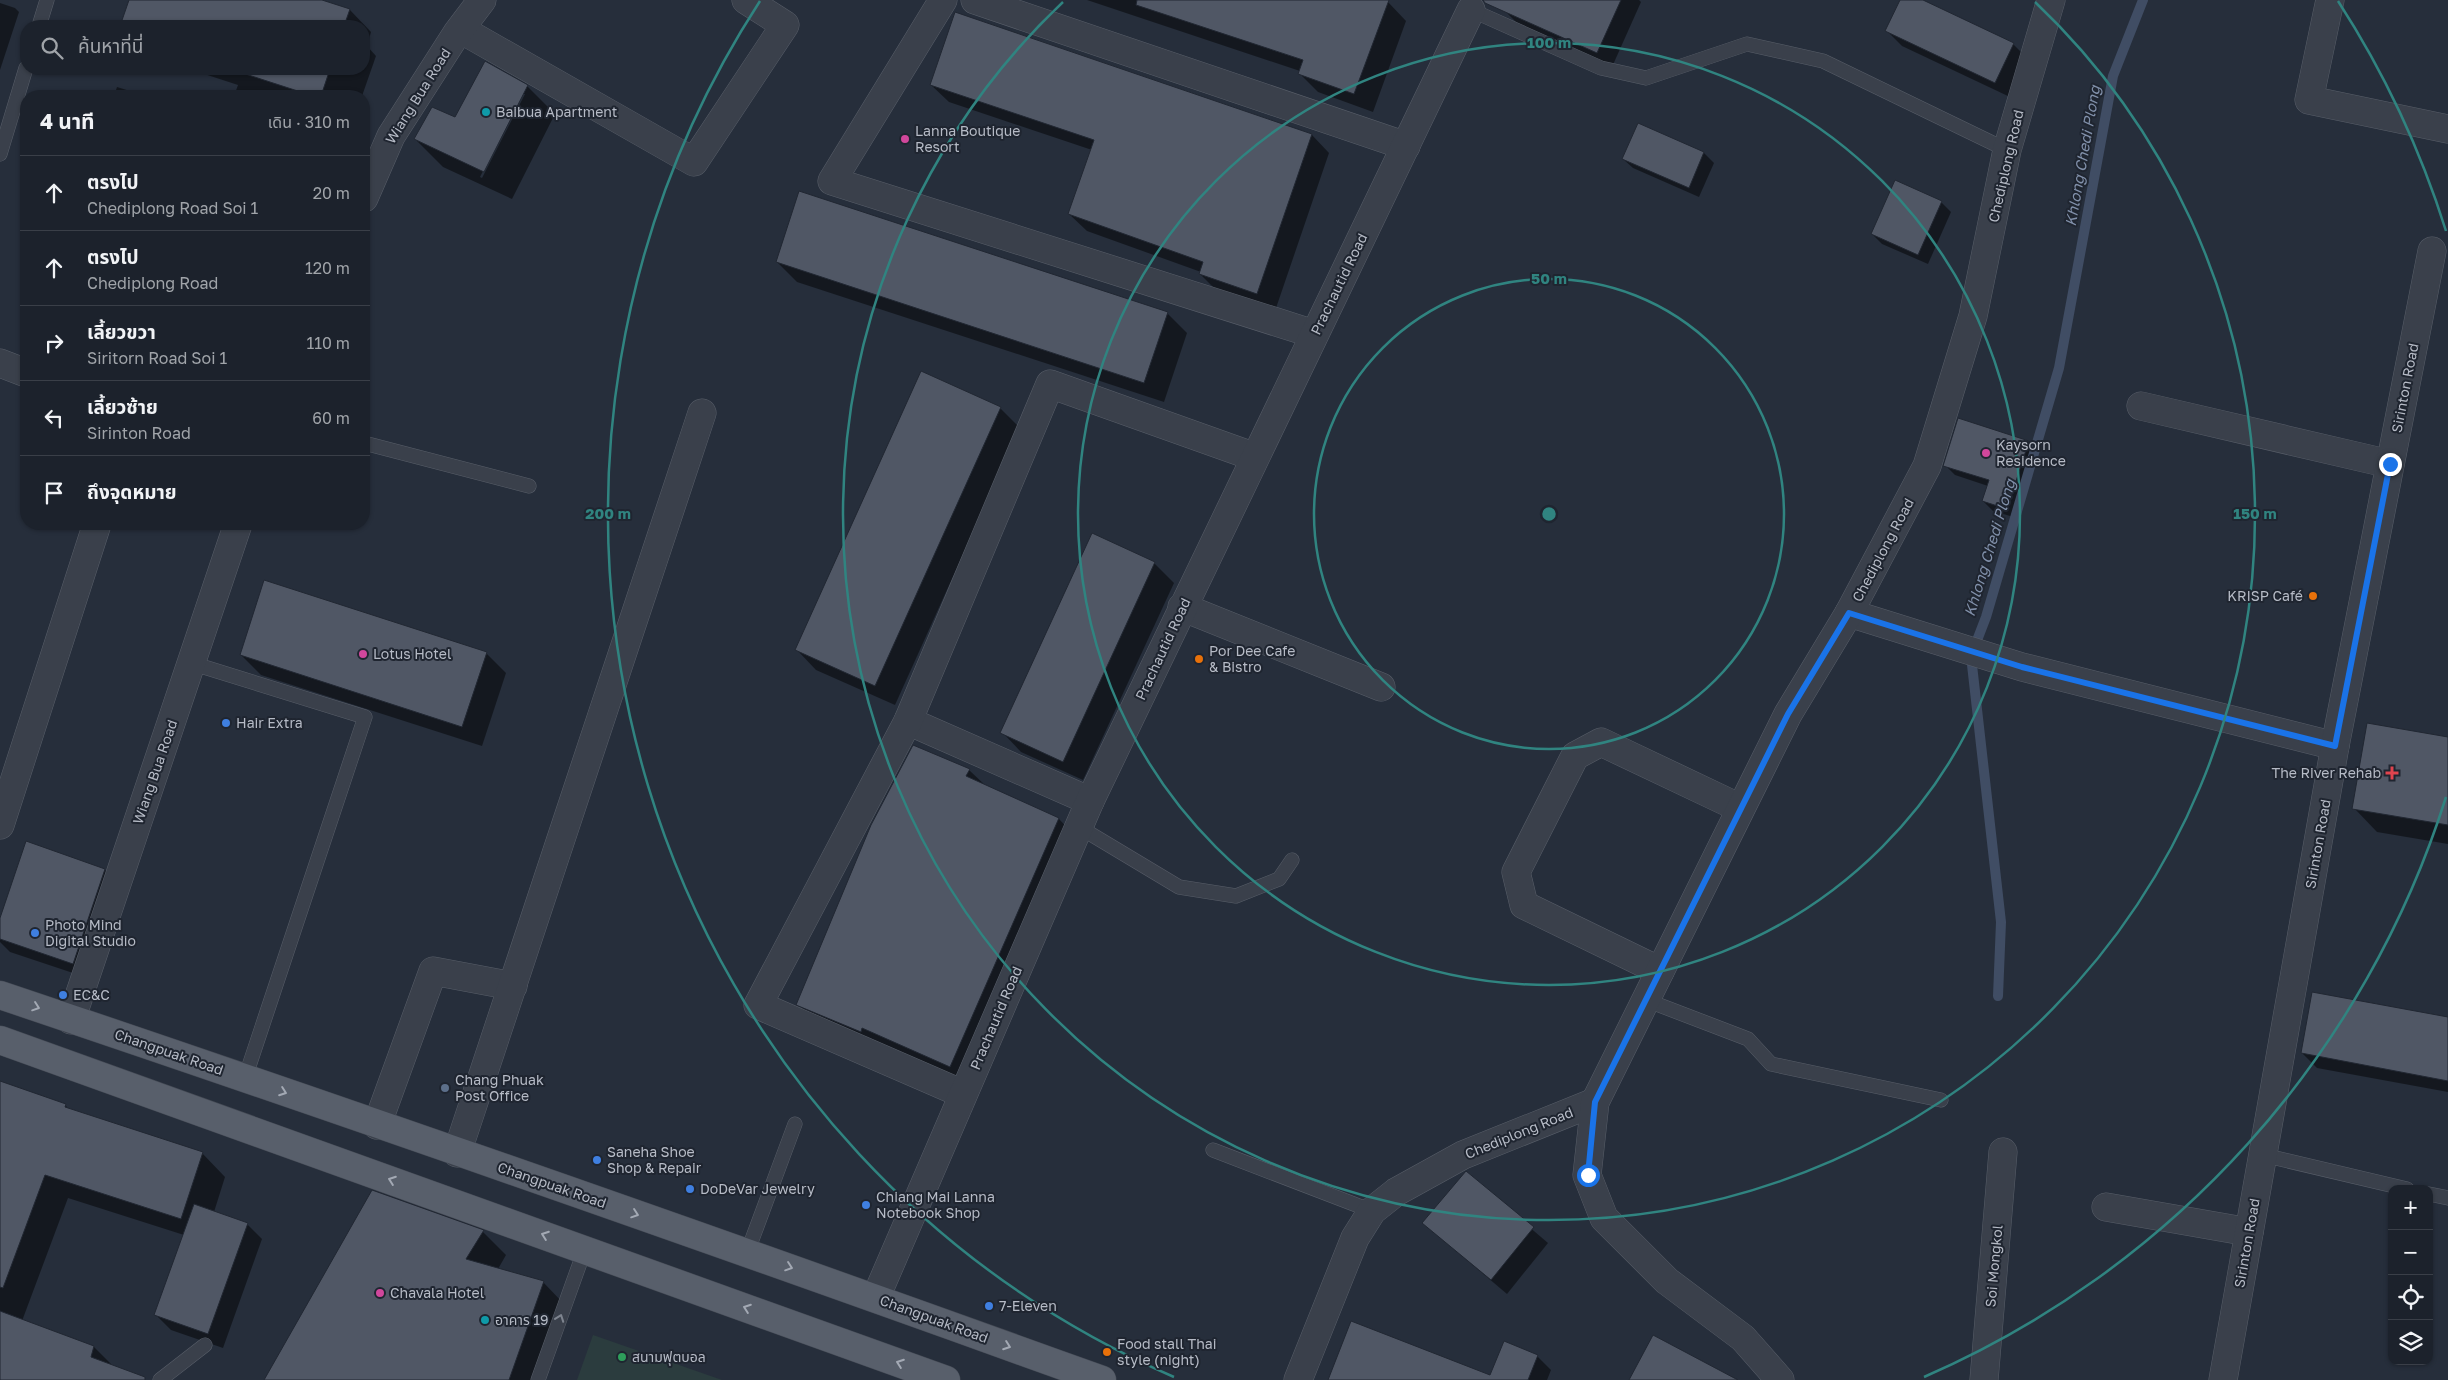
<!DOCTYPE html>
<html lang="th">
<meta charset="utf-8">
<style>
body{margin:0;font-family:"Golos Text","Noto Sans Thai",sans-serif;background:#252a34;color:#f1f3f6}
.controls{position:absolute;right:15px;bottom:15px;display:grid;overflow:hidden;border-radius:10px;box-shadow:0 1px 4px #0004}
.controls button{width:45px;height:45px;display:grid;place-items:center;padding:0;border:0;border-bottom:1px solid #3a3f48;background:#1c222c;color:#f1f3f6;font:25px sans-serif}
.stop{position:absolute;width:15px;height:15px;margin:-11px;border:4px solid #1a73e8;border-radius:50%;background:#fff}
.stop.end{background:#1a73e8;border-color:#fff;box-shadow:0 1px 5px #0008}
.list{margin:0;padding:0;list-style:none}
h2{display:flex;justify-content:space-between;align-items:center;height:65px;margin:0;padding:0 20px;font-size:21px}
h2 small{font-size:16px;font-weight:400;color:#a0a4a9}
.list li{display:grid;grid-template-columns:32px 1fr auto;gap:15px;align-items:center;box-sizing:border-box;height:75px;padding:0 20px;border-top:1px solid #3a3f48}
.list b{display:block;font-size:19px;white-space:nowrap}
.list p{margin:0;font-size:16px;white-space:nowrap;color:#a0a4a9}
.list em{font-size:16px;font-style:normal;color:#a0a4a9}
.icon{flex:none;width:28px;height:28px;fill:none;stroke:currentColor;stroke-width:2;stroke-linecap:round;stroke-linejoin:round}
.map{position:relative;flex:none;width:2448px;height:1380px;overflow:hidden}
.search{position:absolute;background:#1c222c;box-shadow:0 1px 4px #0004;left:20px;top:20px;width:350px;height:55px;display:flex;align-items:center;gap:12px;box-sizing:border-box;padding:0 18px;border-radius:20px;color:#a0a4a9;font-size:19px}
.panel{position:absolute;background:#1c222c;box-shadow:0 1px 4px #0004;left:20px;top:90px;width:350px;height:440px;border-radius:20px}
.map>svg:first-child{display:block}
.green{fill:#2b3c3e}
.shadow{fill:#0007;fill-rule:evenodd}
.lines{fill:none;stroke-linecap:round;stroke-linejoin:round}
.stream{stroke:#404d64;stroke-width:10}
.building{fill:#505765;stroke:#212732}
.lane-casing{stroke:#585e69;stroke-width:15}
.street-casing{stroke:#585e69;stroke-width:29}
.primary-casing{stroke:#434954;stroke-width:29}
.lane{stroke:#3a404b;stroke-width:14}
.street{stroke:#3a404b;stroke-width:28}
.primary{stroke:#585f6b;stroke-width:28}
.oneway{stroke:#a3a9b4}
.oneway2{stroke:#7e848f}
.route{stroke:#1a73e8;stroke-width:6}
.ring{fill:none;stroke:#308480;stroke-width:2.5}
.culture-dot{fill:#0f9aa8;stroke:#1f2530;stroke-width:2}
.hotel-dot{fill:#d1479c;stroke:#1f2530;stroke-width:2}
.food-dot{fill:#e8710a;stroke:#1f2530;stroke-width:2}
.shop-dot{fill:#3f7fe0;stroke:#1f2530;stroke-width:2}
.health-dot{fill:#e0444e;stroke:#1f2530;stroke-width:2}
.service-dot{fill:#5c6f8a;stroke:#1f2530;stroke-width:2}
.leisure-dot{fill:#2e9e5b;stroke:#1f2530;stroke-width:2}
.labels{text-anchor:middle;stroke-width:4;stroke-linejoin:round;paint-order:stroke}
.street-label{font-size:14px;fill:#b6bbc6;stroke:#1f2530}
.poi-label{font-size:14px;fill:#b6bbc6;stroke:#1f2530;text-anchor:start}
.water-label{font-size:15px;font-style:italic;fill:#8190aa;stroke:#1f2530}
.centre{fill:#308480;stroke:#1f2530;stroke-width:2.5}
.ring-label{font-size:15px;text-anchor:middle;font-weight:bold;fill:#308480;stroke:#1f2530;stroke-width:4;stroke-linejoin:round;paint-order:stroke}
</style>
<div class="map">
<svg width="2448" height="1380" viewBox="0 0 2448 1380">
<rect width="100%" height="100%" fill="#262e3b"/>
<!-- green -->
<path class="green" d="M 593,1335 L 722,1380 L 577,1380 Z"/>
<!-- shadow -->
<g class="shadow">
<path d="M 131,0 L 318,0 L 350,10 L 371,32 L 367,46 L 376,56 L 362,96 L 234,96 L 238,85 L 189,69 L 364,69 L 364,26 L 122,26 Z"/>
<path d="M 1087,0 L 1383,0 L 1388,2 L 1406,21 L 1373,112 L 1318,92 L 1299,73 L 1300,71 Z"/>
<path d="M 1513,0 L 1639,0 L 1641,2 L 1612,67 L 1522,28 L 1507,13 Z"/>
<path d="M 1901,0 L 1920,0 L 2013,44 L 2028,59 L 2010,97 L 1902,46 L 1887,31 Z"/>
<path d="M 0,3 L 15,8 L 19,12 L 0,70 Z"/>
<path d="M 931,85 L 1312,135 L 1329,153 L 1275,311 L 1218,292 L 1200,274 L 1201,272 L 1087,231 L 1069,214 L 1092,150 L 949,102 Z"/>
<path d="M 527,86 L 555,114 L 512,199 L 443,167 L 415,139 ZM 522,94 L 525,94 L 482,178 L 480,177 Z"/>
<path d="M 117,87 L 146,96 L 114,96 Z"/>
<path d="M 1638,125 L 1704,153 L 1714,163 L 1699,197 L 1633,168 L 1623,159 Z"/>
<path d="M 1941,202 L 1951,212 L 1928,264 L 1882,244 L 1872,234 Z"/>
<path d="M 777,262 L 1167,313 L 1187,333 L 1164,402 L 797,282 Z"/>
<path d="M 1000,408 L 1020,428 L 895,705 L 816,670 L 797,650 Z"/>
<path d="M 2028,442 L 2038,452 L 2017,518 L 1993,511 L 1983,501 L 1988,486 L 1955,475 L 1945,465 Z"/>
<path d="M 1154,563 L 1174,583 L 1083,780 L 1021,752 L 1002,732 Z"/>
<path d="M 486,653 L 506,673 L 482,746 L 261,675 L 241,655 Z"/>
<path d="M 2448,738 L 2448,844 L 2377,832 L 2354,808 Z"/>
<path d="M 969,770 L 986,786 L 1059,819 L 1078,839 L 970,1086 L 818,1024 L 798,1004 Z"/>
<path d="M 27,843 L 105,870 L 120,885 L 88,978 L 10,952 L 0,942 L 0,922 Z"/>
<path d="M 2448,1018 L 2448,1092 L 2317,1068 L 2302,1053 Z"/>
<path d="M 0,1082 L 65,1105 L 71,1111 L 202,1153 L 225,1177 L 214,1212 L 247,1224 L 262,1239 L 223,1348 L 171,1330 L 156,1315 L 184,1235 L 68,1198 L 22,1321 L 94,1347 L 114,1367 L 141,1380 L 0,1380 Z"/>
<path d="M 1466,1173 L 1548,1243 L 1507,1294 L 1423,1223 Z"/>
<path d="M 483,1232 L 506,1255 L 498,1269 L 543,1282 L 566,1306 L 540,1380 L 266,1380 Z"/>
<path d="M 1537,1356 L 1551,1370 L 1547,1380 L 1329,1380 L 1491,1376 Z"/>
</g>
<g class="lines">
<!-- stream -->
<path class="stream" d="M 1998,996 L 2001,922 L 1971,656 L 1986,617 L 2059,368 L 2113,76 L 2143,0"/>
</g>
<!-- building -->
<g class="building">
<path d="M 129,0 L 322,0 L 350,9 L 344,26 L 120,26 Z"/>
<path d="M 1137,0 L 1389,0 L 1354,94 L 1298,74 L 1303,60 L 1136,5 Z"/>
<path d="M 1483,0 L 1621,0 L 1597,53 L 1485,3 Z"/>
<path d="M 1900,0 L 1923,0 L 2014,43 L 1995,83 L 1885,31 Z"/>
<path d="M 955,12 L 1312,134 L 1257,294 L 1199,274 L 1203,262 L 1068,214 L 1094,140 L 930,85 Z"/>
<path d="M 485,61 L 528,85 L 484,172 L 414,139 L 432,107 L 455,117 Z"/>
<path d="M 230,69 L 330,69 L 321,96 L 313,96 Z"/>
<path d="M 1638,123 L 1704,152 L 1689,188 L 1622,159 Z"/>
<path d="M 1895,180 L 1942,201 L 1918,255 L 1871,234 Z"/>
<path d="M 799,191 L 1168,312 L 1144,383 L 776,262 Z"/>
<path d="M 921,371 L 1001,407 L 875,686 L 795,650 Z"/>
<path d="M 1958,418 L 2029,441 L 2007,509 L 1982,501 L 1989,480 L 1943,466 Z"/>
<path d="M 1092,533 L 1155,562 L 1063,762 L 1000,733 Z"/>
<path d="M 264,580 L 487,652 L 462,727 L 240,655 Z"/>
<path d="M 2367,723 L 2448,737 L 2448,825 L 2352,809 Z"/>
<path d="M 913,745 L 970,769 L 966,776 L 1059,818 L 950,1067 L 862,1028 L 861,1032 L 796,1005 L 871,825 Z"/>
<path d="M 26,841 L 105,869 L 73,964 L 0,939 L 0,918 Z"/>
<path d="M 2312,992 L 2448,1017 L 2448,1081 L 2301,1053 Z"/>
<path d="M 0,1081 L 66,1104 L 65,1107 L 203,1152 L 181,1219 L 45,1175 L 3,1288 L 0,1287 Z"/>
<path d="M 1466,1171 L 1534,1227 L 1491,1280 L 1422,1223 Z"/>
<path d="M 372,1190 L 484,1230 L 466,1259 L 544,1281 L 509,1380 L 264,1380 Z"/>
<path d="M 194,1204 L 248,1223 L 208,1334 L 154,1315 Z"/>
<path d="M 0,1311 L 94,1346 L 91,1357 L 145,1377 L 145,1380 L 0,1380 Z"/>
<path d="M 1351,1321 L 1490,1375 L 1504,1341 L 1538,1355 L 1528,1380 L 1328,1380 Z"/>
<path d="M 1653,1335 L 1738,1380 L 1629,1380 Z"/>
</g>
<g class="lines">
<!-- lane casing -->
<g class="lane-casing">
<g id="lane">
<path d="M 1471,10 L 1601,68 L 1646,78 L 1747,44 L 1823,61 L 2007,150"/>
<path d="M 39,26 L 47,0"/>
<path d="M 0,154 L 26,68"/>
<path d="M 364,443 L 529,486"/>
<path d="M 191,663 L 365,717 L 245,1078"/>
<path d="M 1079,827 L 1179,887 L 1236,896 L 1279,879 L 1292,860"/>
<path d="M 1646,1000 L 1748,1039 L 1771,1064 L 1941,1100"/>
<path d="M 1213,1150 L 1372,1211"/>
<path d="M 2263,1155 L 2407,1189"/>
<path d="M 2429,1194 L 2448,1198"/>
<path d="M 747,1253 L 795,1124"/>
<path d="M 160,1380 L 205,1345"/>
<path d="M 538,1380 L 585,1249"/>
</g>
</g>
<!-- street casing -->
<g class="street-casing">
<g id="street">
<path d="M 943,0 L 832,181 L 1314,334"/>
<path d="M 975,0 L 1406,146"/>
<path d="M 2330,0 L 2309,100 L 2448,129"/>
<path d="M 462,30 L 694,162 L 785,25 L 746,0"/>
<path d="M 364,198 L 391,136 L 457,33 L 482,0"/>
<path d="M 0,363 L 26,373"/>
<path d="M 2141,406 L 2390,464"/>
<path d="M 1182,607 L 1381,687"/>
<path d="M 1849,613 L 2022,667 L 2335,746"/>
<path d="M 908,721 L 1090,801"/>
<path d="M 0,825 L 97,524"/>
<path d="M 1660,971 L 1524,905 L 1516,872 L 1575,756 L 1601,742 L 1740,808"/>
<path d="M 71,1020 L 238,524"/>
<path d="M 963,1094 L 758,1005 L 908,721 L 1050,384 L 1255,457"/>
<path d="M 377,1125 L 433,971 L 513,986"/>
<path d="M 457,1153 L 702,413"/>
<path d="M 2106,1207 L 2249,1232"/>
<path d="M 876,1297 L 1090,801 L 1471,10"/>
<path d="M 1298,1380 L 1355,1238 L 1372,1211 L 1396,1192 L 1463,1155 L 1595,1102"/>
<path d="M 1780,1380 L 1743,1338 L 1667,1281 L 1604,1218 L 1587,1175 L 1595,1102 L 1788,714 L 1849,613 L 1927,466 L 1973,316 L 2007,150 L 2051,0"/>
<path d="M 1984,1380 L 2003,1152"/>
<path d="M 2223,1380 L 2335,746 L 2432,251"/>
</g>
</g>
<!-- primary casing -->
<g class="primary-casing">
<g id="primary">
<path d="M 0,995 C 369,1119 736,1248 1102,1380"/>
<path d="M 0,1040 L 946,1380"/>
</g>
</g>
<!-- lane -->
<use href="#lane" class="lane"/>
<!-- street -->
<use href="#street" class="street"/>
<!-- primary -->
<use href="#primary" class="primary"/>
</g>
<!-- one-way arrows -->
<defs><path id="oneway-chevron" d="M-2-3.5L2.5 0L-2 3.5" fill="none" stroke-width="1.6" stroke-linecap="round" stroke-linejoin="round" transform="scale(1.25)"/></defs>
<g class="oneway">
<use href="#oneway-chevron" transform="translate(36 1007) rotate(19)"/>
<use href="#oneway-chevron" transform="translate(283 1092) rotate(20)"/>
<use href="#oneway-chevron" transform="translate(392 1180) rotate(-160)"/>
<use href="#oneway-chevron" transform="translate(635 1214) rotate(19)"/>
<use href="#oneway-chevron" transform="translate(545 1235) rotate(-160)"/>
<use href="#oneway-chevron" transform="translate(789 1267) rotate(19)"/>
<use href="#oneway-chevron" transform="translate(747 1308) rotate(-160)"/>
<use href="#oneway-chevron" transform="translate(1007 1346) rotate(20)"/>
<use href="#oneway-chevron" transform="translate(900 1363) rotate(-160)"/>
</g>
<use class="oneway2" href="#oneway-chevron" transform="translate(560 1318) rotate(-70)"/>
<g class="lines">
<!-- route -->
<path class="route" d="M 1588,1175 L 1595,1102 L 1788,714 L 1849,613 L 2022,667 L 2335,746 L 2390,464"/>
</g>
<!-- distance rings -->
<g class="ring">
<circle cx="1549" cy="514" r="235"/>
<circle cx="1549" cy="514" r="471"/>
<path d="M2035 2A706 706 0 1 1 1063 2"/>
<path d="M2446 797A941 941 0 0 1 1924 1377M1174 1377A941 941 0 0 1 760 1M2338 1A941 941 0 0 1 2446 231"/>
</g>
<!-- markers -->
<g class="culture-dot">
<circle cx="486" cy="112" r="5"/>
<circle cx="485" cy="1320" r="5"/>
</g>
<g class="hotel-dot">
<circle cx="905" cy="139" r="5"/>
<circle cx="1986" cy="453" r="5"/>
<circle cx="363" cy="654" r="5"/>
<circle cx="380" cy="1293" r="5"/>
</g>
<g class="food-dot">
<circle cx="2313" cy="596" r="5"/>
<circle cx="1199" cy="659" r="5"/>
<circle cx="1107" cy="1352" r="5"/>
</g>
<g class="shop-dot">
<circle cx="226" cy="723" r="5"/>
<circle cx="35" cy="933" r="5"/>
<circle cx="63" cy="995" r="5"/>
<circle cx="597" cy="1160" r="5"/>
<circle cx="690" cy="1189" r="5"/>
<circle cx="866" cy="1205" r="5"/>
<circle cx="989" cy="1306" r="5"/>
</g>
<path class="health-dot" d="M2389.5 765.5h5v5h5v5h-5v5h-5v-5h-5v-5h5z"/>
<circle class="service-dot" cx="445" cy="1088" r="5"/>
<circle class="leisure-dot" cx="622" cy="1357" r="5"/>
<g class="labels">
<!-- street labels -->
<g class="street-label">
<text transform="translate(418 96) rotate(-58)" y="5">Wiang Bua Road</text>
<text transform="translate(2006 166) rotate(-77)" y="5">Chediplong Road</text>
<text transform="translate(1339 284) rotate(-64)" y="5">Prachautid Road</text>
<text transform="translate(2405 388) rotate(-79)" y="5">Sirinton Road</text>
<text transform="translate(1883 550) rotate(-62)" y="5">Chediplong Road</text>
<text transform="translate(1163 649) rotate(-65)" y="5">Prachautid Road</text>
<text transform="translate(155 772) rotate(-71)" y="5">Wiang Bua Road</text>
<text transform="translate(2318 844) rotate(-80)" y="5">Sirinton Road</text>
<text transform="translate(996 1018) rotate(-67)" y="5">Prachautid Road</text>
<text transform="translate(169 1052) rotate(19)" y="5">Changpuak Road</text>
<text transform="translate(1519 1133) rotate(-22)" y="5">Chediplong Road</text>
<text transform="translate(552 1185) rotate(19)" y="5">Changpuak Road</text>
<text transform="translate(2247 1243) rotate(-80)" y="5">Sirinton Road</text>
<text transform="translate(1994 1266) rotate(-85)" y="5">Soi Mongkol</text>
<text transform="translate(934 1319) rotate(20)" y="5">Changpuak Road</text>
</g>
<!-- poi labels -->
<g class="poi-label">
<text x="496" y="117">Baibua Apartment</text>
<text x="915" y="136">Lanna Boutique<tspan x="915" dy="16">Resort</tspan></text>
<text x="1996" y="450">Kaysorn<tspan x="1996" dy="16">Residence</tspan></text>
<text x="2303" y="601" text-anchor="end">KRISP Café</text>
<text x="1209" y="656">Por Dee Cafe<tspan x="1209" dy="16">&amp; Bistro</tspan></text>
<text x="373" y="659">Lotus Hotel</text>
<text x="236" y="728">Hair Extra</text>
<text x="2381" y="778" text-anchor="end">The River Rehab</text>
<text x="45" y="930">Photo Mind<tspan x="45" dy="16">Digital Studio</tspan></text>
<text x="73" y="1000">EC&amp;C</text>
<text x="455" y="1085">Chang Phuak<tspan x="455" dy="16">Post Office</tspan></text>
<text x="607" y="1157">Saneha Shoe<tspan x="607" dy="16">Shop &amp; Repair</tspan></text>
<text x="700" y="1194">DoDeVar Jewelry</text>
<text x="876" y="1202">Chiang Mai Lanna<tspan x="876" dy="16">Notebook Shop</tspan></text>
<text x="390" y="1298">Chavala Hotel</text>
<text x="999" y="1311">7-Eleven</text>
<text x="495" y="1325">อาคาร 19</text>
<text x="1117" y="1349">Food stall Thai<tspan x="1117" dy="16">style (night)</tspan></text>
<text x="632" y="1362">สนามฟุตบอล</text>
</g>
<!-- water labels -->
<g class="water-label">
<text transform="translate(2083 156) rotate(-80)" y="5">Khlong Chedi Plong</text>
<text transform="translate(1990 548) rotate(-73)" y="5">Khlong Chedi Plong</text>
</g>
</g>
<circle cx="1549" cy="514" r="8" class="centre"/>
<g class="ring-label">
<text x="1549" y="48">100 m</text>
<text x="1549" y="284">50 m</text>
<text x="2255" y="519">150 m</text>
<text x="608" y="519">200 m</text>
</g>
</svg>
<div class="controls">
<button>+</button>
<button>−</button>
<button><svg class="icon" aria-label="locate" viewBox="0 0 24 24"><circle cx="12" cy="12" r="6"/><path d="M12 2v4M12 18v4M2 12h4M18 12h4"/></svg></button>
<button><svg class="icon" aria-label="layers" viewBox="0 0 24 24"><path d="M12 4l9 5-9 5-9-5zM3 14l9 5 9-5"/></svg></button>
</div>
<div class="stop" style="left:1588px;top:1175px"></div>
<div class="stop end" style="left:2390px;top:464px"></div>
<div class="search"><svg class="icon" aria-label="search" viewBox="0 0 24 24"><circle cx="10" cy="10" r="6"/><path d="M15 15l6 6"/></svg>ค้นหาที่นี่</div>
<section class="panel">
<h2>4 นาที<small>เดิน · 310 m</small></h2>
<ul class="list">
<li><svg class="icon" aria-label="ahead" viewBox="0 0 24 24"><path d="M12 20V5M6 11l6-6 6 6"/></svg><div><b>ตรงไป</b><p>Chediplong Road Soi 1</p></div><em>20 m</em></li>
<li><svg class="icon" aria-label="ahead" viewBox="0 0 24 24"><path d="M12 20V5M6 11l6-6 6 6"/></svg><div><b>ตรงไป</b><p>Chediplong Road</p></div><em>120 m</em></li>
<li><svg class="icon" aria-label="right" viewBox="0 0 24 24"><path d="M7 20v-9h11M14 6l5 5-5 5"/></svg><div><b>เลี้ยวขวา</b><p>Siritorn Road Soi 1</p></div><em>110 m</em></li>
<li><svg class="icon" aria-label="left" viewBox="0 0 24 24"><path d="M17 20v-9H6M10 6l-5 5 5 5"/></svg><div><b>เลี้ยวซ้าย</b><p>Sirinton Road</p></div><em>60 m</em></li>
<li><svg class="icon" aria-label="arrive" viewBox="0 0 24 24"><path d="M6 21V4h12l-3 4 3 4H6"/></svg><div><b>ถึงจุดหมาย</b></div></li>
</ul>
</section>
</div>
